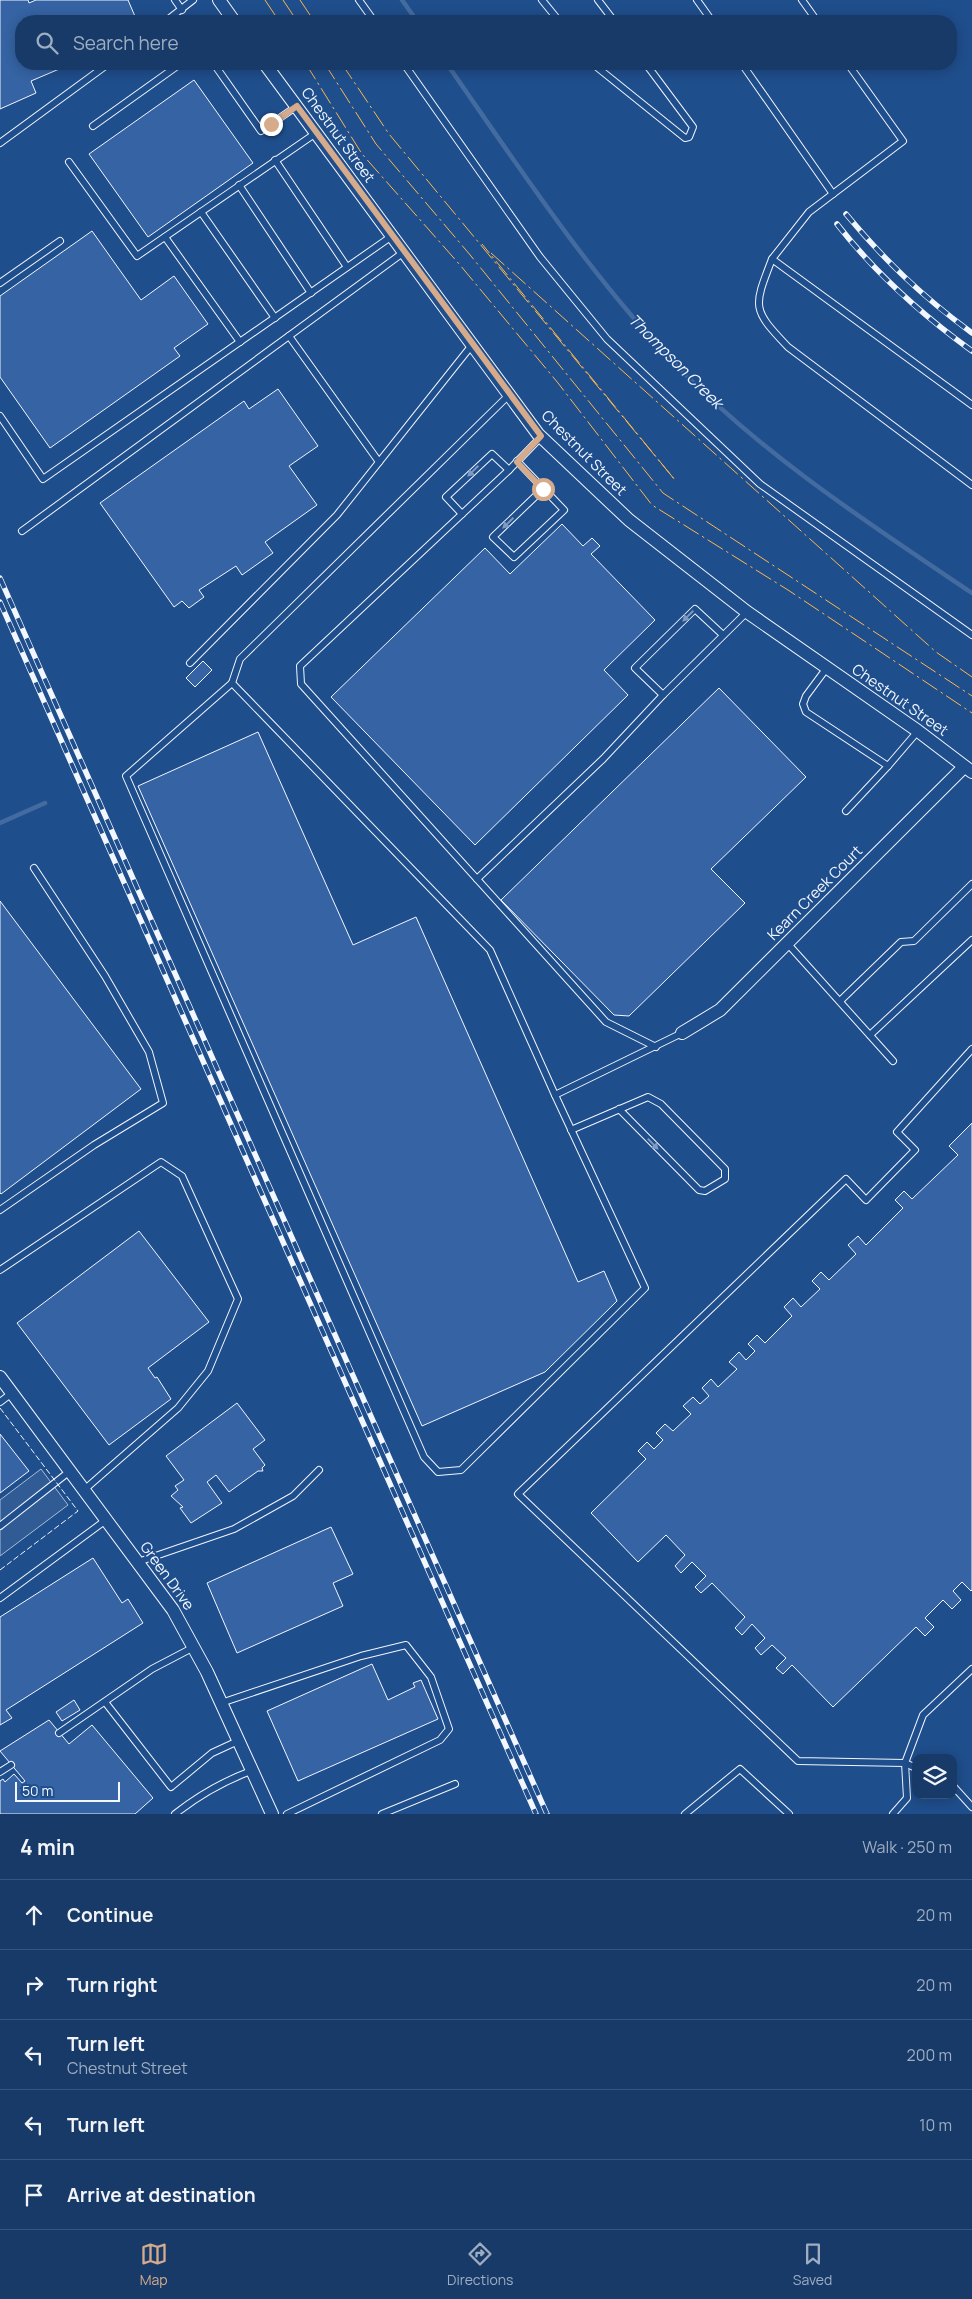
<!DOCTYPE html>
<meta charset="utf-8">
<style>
body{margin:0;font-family:Manrope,sans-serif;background:#244571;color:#f1f3f6}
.controls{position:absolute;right:15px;bottom:15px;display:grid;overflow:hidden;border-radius:10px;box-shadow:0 2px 12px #0003}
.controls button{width:45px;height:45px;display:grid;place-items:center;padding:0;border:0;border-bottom:1px solid #36547d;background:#173a69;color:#f1f3f6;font:25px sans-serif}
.scale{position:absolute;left:15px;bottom:12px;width:105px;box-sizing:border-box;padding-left:5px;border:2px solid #f2f6ff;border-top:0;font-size:14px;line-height:18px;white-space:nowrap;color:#f2f6ff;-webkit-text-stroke:4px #1f4e8c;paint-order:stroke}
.stop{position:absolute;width:15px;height:15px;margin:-11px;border:4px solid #d6ab8b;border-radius:50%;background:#fff}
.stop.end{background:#d6ab8b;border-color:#fff;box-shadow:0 1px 5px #0008}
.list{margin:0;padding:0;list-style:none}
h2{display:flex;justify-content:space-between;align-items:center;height:65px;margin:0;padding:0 20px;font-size:21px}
h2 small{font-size:16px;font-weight:400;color:#9eadc0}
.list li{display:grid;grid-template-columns:32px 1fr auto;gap:15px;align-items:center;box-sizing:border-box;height:70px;padding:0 20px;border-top:1px solid #36547d}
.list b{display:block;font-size:19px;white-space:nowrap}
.list p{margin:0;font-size:16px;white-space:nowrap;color:#9eadc0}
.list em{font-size:16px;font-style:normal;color:#9eadc0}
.icon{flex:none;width:28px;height:28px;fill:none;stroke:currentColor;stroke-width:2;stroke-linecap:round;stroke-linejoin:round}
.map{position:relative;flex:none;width:972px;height:1814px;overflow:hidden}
.search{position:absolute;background:#173a69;box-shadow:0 2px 12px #0003;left:15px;right:15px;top:15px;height:55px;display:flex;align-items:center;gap:12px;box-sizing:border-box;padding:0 18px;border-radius:20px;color:#9eadc0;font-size:19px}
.sheet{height:415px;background:#173a69}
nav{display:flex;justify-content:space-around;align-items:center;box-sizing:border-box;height:70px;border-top:1px solid #36547d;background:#173a69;font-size:14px;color:#9eadc0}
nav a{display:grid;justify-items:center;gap:2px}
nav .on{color:#d6ab8b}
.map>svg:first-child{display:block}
.built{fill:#305b95;stroke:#a8bbd7}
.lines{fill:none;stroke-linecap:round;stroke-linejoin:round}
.stream{stroke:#446ba0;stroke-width:4.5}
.building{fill:#3563a3;stroke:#f2f6ff}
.service-casing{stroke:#f2f6ff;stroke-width:8}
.minor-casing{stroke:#f2f6ff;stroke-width:14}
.service{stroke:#1f4e8c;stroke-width:6}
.minor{stroke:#1f4e8c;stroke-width:12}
.rail-casing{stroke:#f2f6ff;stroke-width:5.5}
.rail{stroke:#1f4e8c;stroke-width:4;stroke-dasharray:11;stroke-linecap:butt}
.fence{stroke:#f2f6ff;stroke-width:1;stroke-dasharray:6 2.5;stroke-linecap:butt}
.power{stroke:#ffb74d;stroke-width:1;stroke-dasharray:18 4 2.5 4;stroke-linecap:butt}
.oneway{fill:#7e9ac0}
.route{stroke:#d6ab8b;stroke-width:6}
.labels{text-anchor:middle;stroke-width:4;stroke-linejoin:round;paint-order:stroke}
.street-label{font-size:15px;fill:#f2f6ff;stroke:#1f4e8c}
.water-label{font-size:16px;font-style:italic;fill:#f2f6ff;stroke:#1f4e8c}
</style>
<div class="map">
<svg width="972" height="1814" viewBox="0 0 972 1814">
<rect width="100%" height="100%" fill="#1f4e8c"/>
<!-- built -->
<path class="built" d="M 41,1469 L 68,1505 L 0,1556 L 0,1500 Z"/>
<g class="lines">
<!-- stream -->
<g class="stream">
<path d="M 402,0 L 417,21"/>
<path d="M 447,64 C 518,166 587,271 673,362 C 760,453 868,523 972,593"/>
<path d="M 0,823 L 45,803"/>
</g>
</g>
<!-- building -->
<g class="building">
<path d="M 0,0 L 28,0 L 29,3 L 36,0 L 128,0 L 137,21 L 21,21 L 21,64 L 71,64 L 31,81 L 36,93 L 0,109 Z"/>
<path d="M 194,80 L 253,163 L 148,237 L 89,154 Z"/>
<path d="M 92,231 L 141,300 L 174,276 L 208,324 L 174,348 L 180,356 L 50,448 L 0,377 L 0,296 Z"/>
<path d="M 278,389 L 318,446 L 289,466 L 317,505 L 265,542 L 273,553 L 242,575 L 236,566 L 199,590 L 204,597 L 189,608 L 182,601 L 174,607 L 100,503 L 244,401 L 249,409 Z"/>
<path d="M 562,524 L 583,546 L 592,538 L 600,546 L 591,554 L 655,620 L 604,670 L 628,695 L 475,845 L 331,697 L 485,548 L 510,574 Z"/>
<path d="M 203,661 L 212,670 L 195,687 L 186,678 Z"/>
<path d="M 719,688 L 806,777 L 711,869 L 745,903 L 629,1016 L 614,1015 L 501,900 Z"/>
<path d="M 258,732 L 353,945 L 416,917 L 578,1282 L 604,1271 L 617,1301 L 545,1372 L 422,1426 L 138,786 Z"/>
<path d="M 0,901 L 141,1089 L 1,1194 L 0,1193 Z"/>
<path d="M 972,1123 L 972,1590 L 971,1591 L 962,1582 L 953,1591 L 961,1600 L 952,1609 L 943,1600 L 925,1618 L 934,1627 L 925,1636 L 916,1627 L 833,1707 L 792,1665 L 783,1674 L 776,1668 L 786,1658 L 772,1645 L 761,1655 L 755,1648 L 765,1638 L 752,1624 L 742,1635 L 735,1628 L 745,1617 L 712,1583 L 701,1593 L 695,1587 L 706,1576 L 692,1562 L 681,1573 L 675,1566 L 685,1555 L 666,1535 L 638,1562 L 591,1513 L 646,1459 L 638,1451 L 647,1442 L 654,1449 L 663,1440 L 656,1433 L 665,1424 L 673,1431 L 691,1414 L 683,1406 L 693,1397 L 700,1404 L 709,1396 L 702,1388 L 711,1379 L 718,1387 L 737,1369 L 729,1362 L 739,1352 L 746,1360 L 755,1351 L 748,1344 L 757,1335 L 765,1343 L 792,1316 L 784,1307 L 793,1298 L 801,1307 L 820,1289 L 812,1281 L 821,1272 L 829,1280 L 856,1254 L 848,1245 L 858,1236 L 866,1245 L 903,1208 L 895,1200 L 904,1191 L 912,1199 L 958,1155 L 949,1146 Z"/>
<path d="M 139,1231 L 209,1322 L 148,1368 L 155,1378 L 157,1377 L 171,1399 L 109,1445 L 17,1323 Z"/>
<path d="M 237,1403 L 265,1440 L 253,1449 L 265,1465 L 262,1468 L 263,1471 L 258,1471 L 229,1492 L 216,1475 L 207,1482 L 222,1503 L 191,1523 L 180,1508 L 183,1507 L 171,1496 L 178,1490 L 175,1486 L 184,1480 L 166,1456 Z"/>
<path d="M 0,1434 L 29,1471 L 0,1493 Z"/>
<path d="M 331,1527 L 353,1574 L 333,1583 L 343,1606 L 237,1653 L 207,1583 Z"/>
<path d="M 93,1558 L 122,1603 L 128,1599 L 143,1623 L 6,1710 L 12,1718 L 0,1725 L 0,1617 Z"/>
<path d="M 372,1664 L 388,1700 L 415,1687 L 413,1683 L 421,1680 L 438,1719 L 298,1781 L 267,1711 Z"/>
<path d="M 74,1700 L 80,1710 L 62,1721 L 56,1712 Z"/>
<path d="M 49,1720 L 69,1744 L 92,1725 L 153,1798 L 135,1814 L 0,1814 L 0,1781 L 3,1779 L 5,1782 L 14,1774 L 22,1783 L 25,1781 L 0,1751 Z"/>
</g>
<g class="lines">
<!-- service casing -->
<g class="service-casing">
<g id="service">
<path d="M 175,0 L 182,10"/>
<path d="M 359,0 L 374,21"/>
<path d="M 542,0 L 559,21"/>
<path d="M 598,0 L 614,21"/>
<path d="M 697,0 L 712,21"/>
<path d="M 802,0 L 817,21"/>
<path d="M 166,21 L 193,0"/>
<path d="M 214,64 L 261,131 L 297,106"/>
<path d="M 404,64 L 540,257 L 607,339 L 760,484 L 972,635"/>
<path d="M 593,64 L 685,138 L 689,137 L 693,127 L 646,64"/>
<path d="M 742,64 L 833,194"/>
<path d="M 848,64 L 903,141 L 809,212 L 772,259 L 972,405"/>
<path d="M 93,126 L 180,64"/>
<path d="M 0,143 L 108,64"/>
<path d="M 275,160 L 347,267"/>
<path d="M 69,162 L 137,256 L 316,133"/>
<path d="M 239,185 L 311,293"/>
<path d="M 201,212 L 275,318"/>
<path d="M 165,237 L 240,342"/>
<path d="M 772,259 C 753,308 752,309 788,347 L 972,485"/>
<path d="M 0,283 L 60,241"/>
<path d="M 289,336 L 379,462"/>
<path d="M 509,395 L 240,659 L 232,683 L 490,950 L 555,1095 L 682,1033"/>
<path d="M 0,416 L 43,479 L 392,236"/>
<path d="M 541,437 L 509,470 L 300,666 L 301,684 L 606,1022 L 656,1047"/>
<path d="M 517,461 L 564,510 L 514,557 L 493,537 L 543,489"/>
<path d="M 462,514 L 446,497 L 492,454 L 509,470"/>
<path d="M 22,531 L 404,252"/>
<path d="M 190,663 L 337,515 L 472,345"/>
<path d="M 826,669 L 806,696 L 803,704 L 806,712 L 888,766 L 918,731"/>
<path d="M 232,683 L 126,776 L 424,1457 L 438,1472 L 461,1470 L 645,1288 L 555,1095"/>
<path d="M 663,695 L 635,668 L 695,609 L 723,635"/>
<path d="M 846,811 L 888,766"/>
<path d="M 477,879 L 603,759 L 663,695 L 747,612"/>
<path d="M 787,943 L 893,1061"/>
<path d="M 840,1001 L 901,942 L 914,941 L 972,884"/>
<path d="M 870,1035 L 972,940"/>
<path d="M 571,1130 L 648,1097 L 661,1104 L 725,1169 L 725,1179 L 705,1191 L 699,1190 L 619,1109"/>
<path d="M 0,1210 L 94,1145 L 163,1103 L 149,1052 L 105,976 L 34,868"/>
<path d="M 0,1270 L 161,1162 L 182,1176 L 238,1299 L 208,1371 L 178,1408 L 84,1490"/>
<path d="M 0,1402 L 12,1393"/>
<path d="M 0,1526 L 70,1471"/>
<path d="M 138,1562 L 234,1529 L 293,1496 L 319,1470"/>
<path d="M 0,1598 L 106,1520"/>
<path d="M 105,1702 L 171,1787 L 212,1753 L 238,1741"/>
<path d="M 221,1703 L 361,1656 L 406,1645 L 431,1677 L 449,1729 L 440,1740 L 287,1814"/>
<path d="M 59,1733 L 152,1669 L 194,1647"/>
<path d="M 916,1768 L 905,1763 L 798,1761 L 518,1494 L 846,1179 L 866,1200 L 915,1150 L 897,1132 L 972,1049"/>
<path d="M 0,1772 L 11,1765"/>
<path d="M 953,1786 L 972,1807"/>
<path d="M 175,1814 C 198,1796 224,1781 251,1771"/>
<path d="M 382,1814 L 455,1784"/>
<path d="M 685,1814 L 740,1769 L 789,1814"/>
<path d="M 893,1814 L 907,1798 L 905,1763 L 923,1715 L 972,1669"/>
</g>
</g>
<!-- minor casing -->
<g class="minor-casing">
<g id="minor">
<path d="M 219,0 L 234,21"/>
<path d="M 265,64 L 538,434 L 629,520 L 747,612 L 918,731 L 972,772"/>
<path d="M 682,1033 L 720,1010 L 964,767"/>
<path d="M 0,1377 L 173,1610 L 207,1672 L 272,1814"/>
</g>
</g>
<!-- service -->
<use href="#service" class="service"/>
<!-- minor -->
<use href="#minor" class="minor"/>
<!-- rail casing -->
<g class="rail-casing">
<g id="rail">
<path d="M 846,214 C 886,262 922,296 972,333"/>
<path d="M 837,224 C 876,274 921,314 972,351"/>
<path d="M 0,578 L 547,1814"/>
<path d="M 0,602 L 536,1814"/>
</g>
</g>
<!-- rail -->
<use href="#rail" class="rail"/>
<!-- fence -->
<path class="fence" d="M 0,1408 L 78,1511 L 0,1570"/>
<!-- power -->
<g class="power">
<path d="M 265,0 L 279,21"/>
<path d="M 283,0 L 297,21"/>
<path d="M 300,0 L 314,21"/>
<path d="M 306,64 L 362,154 L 460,265 L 558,383 L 652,505 L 788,590 L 972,713"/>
<path d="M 325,64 L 376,144 L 471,256 L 663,493 L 972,696"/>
<path d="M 342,64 L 389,134 L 675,480 L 482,244"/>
<path d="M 491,253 L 936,652 L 972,677"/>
</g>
</g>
<!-- one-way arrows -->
<defs><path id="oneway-solid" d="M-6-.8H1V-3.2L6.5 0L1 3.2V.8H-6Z" transform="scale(1.25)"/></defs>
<g class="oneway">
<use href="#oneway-solid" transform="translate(473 471) rotate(136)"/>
<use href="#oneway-solid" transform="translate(508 523) rotate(136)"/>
<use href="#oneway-solid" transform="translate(688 616) rotate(135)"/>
<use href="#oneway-solid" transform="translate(653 1144) rotate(46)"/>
</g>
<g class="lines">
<!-- route -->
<path class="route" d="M 271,124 L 297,106 L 541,436 L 517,462 L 543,489"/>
</g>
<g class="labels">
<!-- street labels -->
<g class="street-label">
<text transform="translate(338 135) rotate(54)" y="5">Chestnut Street</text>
<text transform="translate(584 453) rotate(45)" y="5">Chestnut Street</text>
<text transform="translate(900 700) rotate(35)" y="5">Chestnut Street</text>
<text transform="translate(815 893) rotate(-45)" y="5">Kearn Creek Court</text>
<text transform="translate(167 1576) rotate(54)" y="5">Green Drive</text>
</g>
<!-- water labels -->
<g class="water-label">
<text transform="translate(676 361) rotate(45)" y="6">Thompson Creek</text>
</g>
</g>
</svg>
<div class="controls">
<button><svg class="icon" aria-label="layers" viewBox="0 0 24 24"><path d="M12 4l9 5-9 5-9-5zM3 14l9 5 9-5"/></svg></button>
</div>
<div class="scale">50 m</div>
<div class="stop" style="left:543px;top:489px"></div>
<div class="stop end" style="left:271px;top:124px"></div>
<div class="search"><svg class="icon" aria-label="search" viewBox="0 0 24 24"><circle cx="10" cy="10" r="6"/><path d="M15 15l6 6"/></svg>Search here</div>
</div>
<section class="sheet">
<h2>4 min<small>Walk · 250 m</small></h2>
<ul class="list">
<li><svg class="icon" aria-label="ahead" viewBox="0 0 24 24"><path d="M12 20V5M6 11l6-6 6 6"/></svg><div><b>Continue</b></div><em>20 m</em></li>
<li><svg class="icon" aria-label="right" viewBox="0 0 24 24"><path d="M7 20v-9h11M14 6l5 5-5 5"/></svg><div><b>Turn right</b></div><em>20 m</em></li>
<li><svg class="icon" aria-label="left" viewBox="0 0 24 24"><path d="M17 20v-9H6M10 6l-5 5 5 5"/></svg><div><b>Turn left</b><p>Chestnut Street</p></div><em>200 m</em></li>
<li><svg class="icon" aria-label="left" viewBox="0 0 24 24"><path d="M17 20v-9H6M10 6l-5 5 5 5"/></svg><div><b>Turn left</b></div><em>10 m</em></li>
<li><svg class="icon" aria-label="arrive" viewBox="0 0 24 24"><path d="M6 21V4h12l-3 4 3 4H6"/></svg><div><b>Arrive at destination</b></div></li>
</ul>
</section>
<nav>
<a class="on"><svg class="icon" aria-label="map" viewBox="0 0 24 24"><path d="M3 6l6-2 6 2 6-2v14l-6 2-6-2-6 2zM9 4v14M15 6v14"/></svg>Map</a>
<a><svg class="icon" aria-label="directions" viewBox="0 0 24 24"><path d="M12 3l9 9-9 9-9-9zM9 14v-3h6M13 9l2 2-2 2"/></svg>Directions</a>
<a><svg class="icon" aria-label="saved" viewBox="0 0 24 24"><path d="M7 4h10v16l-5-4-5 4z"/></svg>Saved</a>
</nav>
